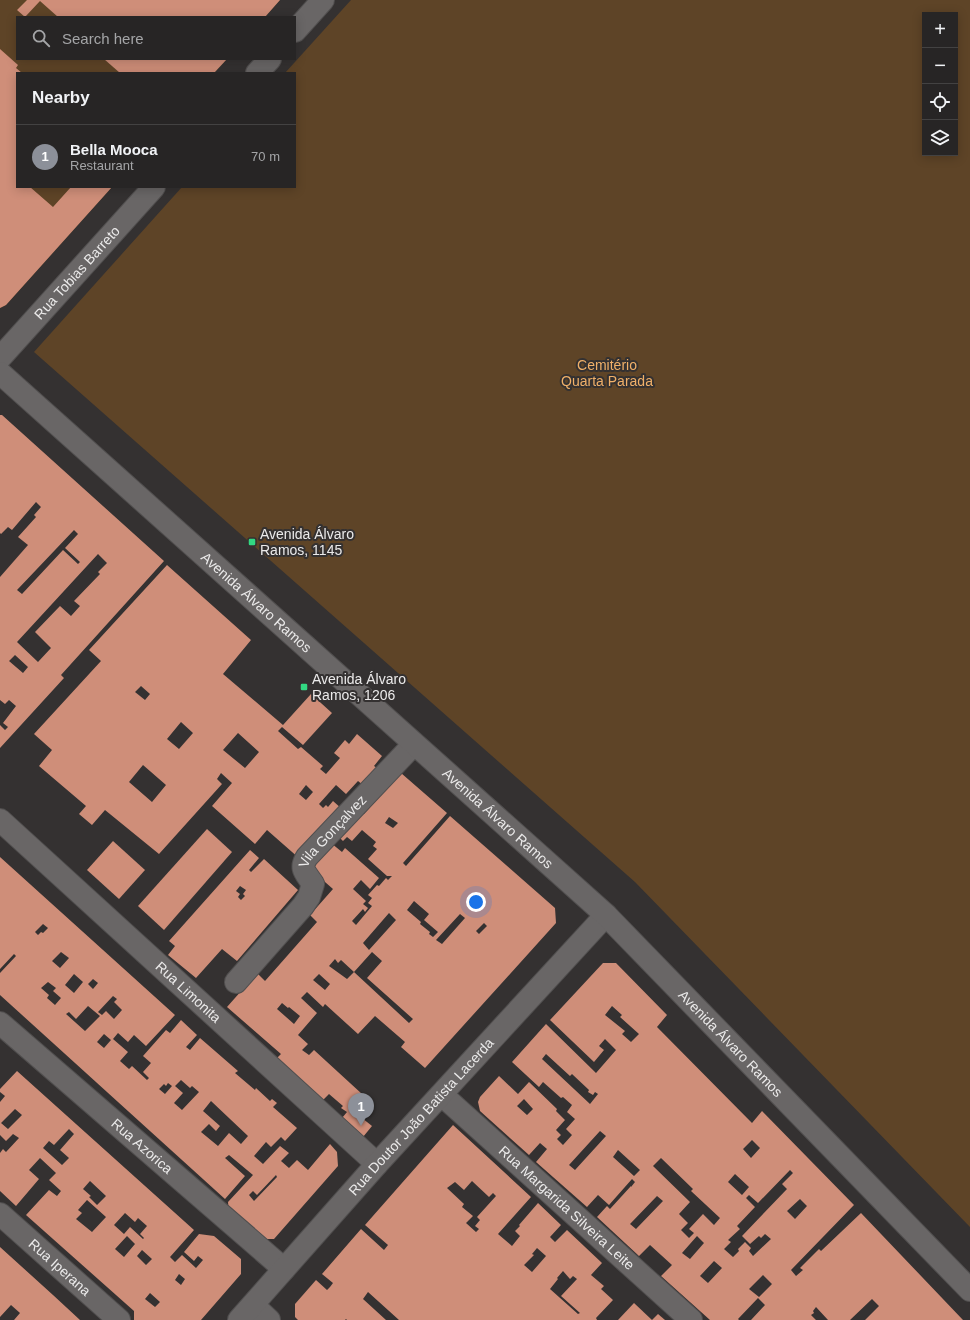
<!DOCTYPE html>
<meta charset="utf-8">
<style>
body{margin:0;font-family:Helvetica,sans-serif;background:#333132;color:#f1f3f6}
.controls{position:absolute;right:12px;top:12px;display:grid;overflow:hidden;border-radius:0px;box-shadow:0 2px 10px #0003}
.controls button{width:36px;height:36px;display:grid;place-items:center;padding:0;border:0;border-bottom:1px solid #434242;background:#272525;color:#f1f3f6;font:20px sans-serif}
.you{position:absolute;left:476px;top:902px;width:14px;height:14px;margin:-10px;border:3px solid #fff;border-radius:50%;background:#1a73e8;box-shadow:0 0 0 6px #1a73e833}
.badge{display:grid;place-items:center;width:26px;height:26px;border-radius:50%;background:#8c9099;color:#fff;font-size:13px;font-weight:700}
.pin{position:absolute;translate:-50% -33px;filter:drop-shadow(0 1px 2px #0008)}
.pin::after{content:'';position:absolute;top:21px;width:14px;height:12px;background:inherit;clip-path:polygon(0 0,100% 0,50% 100%)}
.list{margin:0;padding:0;list-style:none}
h2{display:flex;justify-content:space-between;align-items:center;height:52px;margin:0;padding:0 16px;font-size:17px}
h2 small{font-size:13px;font-weight:400;color:#a4a5a7}
.list li{display:grid;grid-template-columns:26px 1fr auto;gap:12px;align-items:center;box-sizing:border-box;height:64px;padding:0 16px;border-top:1px solid #434242}
.list b{display:block;font-size:15px;white-space:nowrap}
.list p{margin:0;font-size:13px;white-space:nowrap;color:#a4a5a7}
.list em{font-size:13px;font-style:normal;color:#a4a5a7}
.icon{flex:none;width:22px;height:22px;fill:none;stroke:currentColor;stroke-width:2;stroke-linecap:round;stroke-linejoin:round}
.map{position:relative;flex:none;width:970px;height:1320px;overflow:hidden}
.search{position:absolute;background:#272525;box-shadow:0 2px 10px #0003;left:16px;top:16px;width:280px;height:44px;display:flex;align-items:center;gap:10px;box-sizing:border-box;padding:0 14px;border-radius:0px;color:#a4a5a7;font-size:15px}
.panel{position:absolute;background:#272525;box-shadow:0 2px 10px #0003;left:16px;top:72px;width:280px;height:116px;border-radius:0px}
.map>svg:first-child{display:block}
.green{fill:#5e4427;fill-rule:evenodd}
.building{fill:#cf8e79;fill-rule:evenodd}
.lines{fill:none;stroke-linecap:round;stroke-linejoin:round}
.street-casing{stroke:#514f4f;stroke-width:24}
.secondary-casing{stroke:#514f4f;stroke-width:24}
.street{stroke:#696666;stroke-width:22}
.secondary{stroke:#696666;stroke-width:22}
.poi-dot{fill:#32d882;stroke:#343131;stroke-width:1.5}
.labels{text-anchor:middle;stroke-width:4;stroke-linejoin:round;paint-order:stroke}
.street-label{font-size:14px;fill:#ebeaea;stroke:#343131}
.park-label{font-size:14px;fill:#f0b069;stroke:#343131}
.poi-label{font-size:14px;fill:#ebeaea;stroke:#343131;text-anchor:start}
</style>
<div class="map">
<svg width="970" height="1320" viewBox="0 0 970 1320">
<rect width="100%" height="100%" fill="#343131"/>
<!-- green -->
<g class="green">
<path d="M 0,0 L 280,0 L 265,17 L 17,17 L 17,59 L 227,59 L 214,73 L 17,73 L 17,187 L 112,187 L 6,305 L 0,308 Z"/>
<path d="M 351,0 L 970,0 L 970,1227 L 635,882 L 34,352 L 182,187 L 295,187 L 295,73 L 285,73 ZM 925,15 L 955,15 L 955,153 L 925,153 Z"/>
</g>
<!-- building -->
<g class="building">
<path d="M 27,0 L 280,0 L 265,17 L 58,17 L 40,1 L 25,17 L 17,10 Z"/>
<path d="M 0,49 L 18,65 L 16,68 L 22,73 L 17,73 L 17,187 L 30,187 L 53,207 L 71,187 L 112,187 L 6,305 L 0,308 Z"/>
<path d="M 104,59 L 227,59 L 214,73 L 120,73 Z"/>
<path d="M 0,415 L 2,415 L 164,561 L 61,675 L 64,678 L 0,748 L 0,725 L 5,730 L 8,727 L 3,723 L 16,706 L 9,700 L 5,704 L 0,700 L 0,577 L 28,545 L 18,537 L 36,517 L 34,515 L 41,507 L 36,502 L 12,530 L 8,527 L 1,534 L 0,533 ZM 74,530 L 78,534 L 65,548 L 80,562 L 78,564 L 63,550 L 22,594 L 17,590 ZM 98,554 L 107,563 L 98,572 L 100,574 L 74,601 L 80,606 L 71,616 L 60,606 L 35,632 L 51,648 L 38,662 L 17,642 ZM 15,655 L 28,667 L 23,673 L 9,661 Z"/>
<path d="M 167,565 L 251,640 L 223,674 L 283,725 L 311,694 L 332,713 L 303,745 L 282,727 L 278,731 L 298,749 L 301,747 L 323,766 L 320,769 L 326,774 L 340,758 L 334,753 L 345,740 L 349,744 L 357,734 L 382,756 L 374,766 L 377,768 L 363,785 L 358,781 L 346,794 L 336,785 L 319,804 L 323,808 L 326,805 L 328,807 L 333,801 L 342,809 L 300,859 L 267,830 L 255,844 L 212,806 L 232,783 L 221,773 L 217,779 L 222,784 L 159,854 L 105,810 L 92,825 L 79,814 L 86,806 L 39,766 L 52,750 L 34,734 L 101,661 L 89,650 ZM 141,686 L 150,694 L 145,700 L 135,692 ZM 181,722 L 193,733 L 179,749 L 167,739 ZM 238,733 L 259,752 L 245,768 L 223,750 ZM 143,765 L 166,785 L 152,802 L 129,782 ZM 306,785 L 313,792 L 306,800 L 299,794 Z"/>
<path d="M 401,773 L 447,813 L 403,863 L 406,866 L 450,816 L 555,908 L 556,923 L 425,1068 L 401,1047 L 405,1042 L 375,1016 L 358,1034 L 325,1004 L 323,1007 L 307,992 L 301,998 L 317,1013 L 298,1035 L 308,1044 L 302,1050 L 309,1055 L 314,1050 L 374,1105 L 362,1118 L 372,1126 L 363,1137 L 342,1118 L 347,1112 L 341,1108 L 343,1106 L 329,1094 L 323,1100 L 277,1058 L 281,1054 L 227,1007 L 257,973 L 265,981 L 317,922 L 310,915 L 333,889 L 309,868 L 331,843 L 342,852 L 345,848 L 379,878 L 370,889 L 361,880 L 353,889 L 366,901 L 363,904 L 368,908 L 365,912 L 363,909 L 352,921 L 356,925 L 372,906 L 368,903 L 372,898 L 368,895 L 377,885 L 379,886 L 386,878 L 388,880 L 392,876 L 387,876 L 368,859 L 377,849 L 373,846 L 376,842 L 362,830 L 352,841 L 347,837 L 343,841 L 338,836 L 360,811 L 364,814 ZM 389,817 L 398,823 L 393,828 L 385,823 ZM 414,901 L 429,914 L 424,920 L 438,932 L 433,937 L 429,934 L 430,932 L 420,924 L 421,922 L 407,910 ZM 389,913 L 396,920 L 369,950 L 363,943 ZM 460,914 L 465,918 L 442,944 L 436,940 ZM 484,923 L 487,926 L 479,934 L 476,931 ZM 372,952 L 382,961 L 367,978 L 413,1019 L 409,1023 L 354,972 L 347,979 L 329,966 L 335,959 L 338,963 L 341,960 L 354,972 ZM 319,974 L 330,984 L 325,990 L 313,980 ZM 282,1003 L 288,1008 L 289,1007 L 300,1016 L 294,1024 L 277,1009 Z"/>
<path d="M 207,829 L 232,852 L 164,930 L 138,906 Z"/>
<path d="M 113,841 L 145,870 L 119,899 L 87,870 Z"/>
<path d="M 250,850 L 259,858 L 249,870 L 251,872 L 264,859 L 298,890 L 237,961 L 222,949 L 196,978 L 168,955 L 175,946 L 169,941 ZM 240,886 L 246,890 L 243,894 L 245,896 L 241,900 L 238,897 L 240,894 L 236,891 Z"/>
<path d="M 0,857 L 175,1015 L 146,1046 L 134,1035 L 128,1042 L 118,1033 L 113,1039 L 128,1052 L 120,1061 L 129,1069 L 132,1066 L 147,1080 L 149,1078 L 143,1072 L 151,1063 L 143,1056 L 166,1030 L 170,1033 L 181,1020 L 197,1035 L 186,1047 L 190,1050 L 200,1038 L 238,1071 L 235,1073 L 255,1090 L 256,1088 L 270,1101 L 272,1099 L 277,1103 L 273,1107 L 297,1128 L 285,1141 L 281,1137 L 271,1147 L 266,1142 L 254,1156 L 263,1164 L 280,1146 L 289,1153 L 281,1161 L 289,1168 L 297,1160 L 308,1170 L 330,1144 L 337,1152 L 338,1166 L 274,1239 L 259,1239 L 229,1213 L 228,1202 L 253,1175 L 229,1155 L 225,1158 L 245,1176 L 225,1199 L 0,995 L 0,973 L 16,956 L 14,954 L 0,969 ZM 43,924 L 48,928 L 43,933 L 41,932 L 38,935 L 35,932 ZM 61,952 L 69,958 L 60,968 L 52,961 ZM 74,974 L 83,982 L 74,993 L 65,985 ZM 93,979 L 98,983 L 93,989 L 88,984 ZM 48,982 L 56,988 L 53,991 L 61,998 L 55,1005 L 47,998 L 49,995 L 41,988 ZM 113,996 L 117,999 L 114,1002 L 122,1010 L 114,1019 L 106,1011 L 102,1015 L 98,1012 ZM 88,1006 L 100,1016 L 85,1031 L 66,1014 L 69,1012 L 76,1019 ZM 104,1034 L 111,1040 L 104,1048 L 97,1042 ZM 181,1080 L 190,1088 L 192,1086 L 199,1092 L 182,1110 L 174,1103 L 183,1093 L 175,1086 ZM 168,1083 L 172,1086 L 165,1094 L 159,1089 L 164,1084 L 166,1086 ZM 211,1101 L 248,1136 L 241,1144 L 229,1133 L 218,1146 L 201,1132 L 209,1124 L 216,1131 L 220,1126 L 203,1111 ZM 276,1175 L 277,1177 L 254,1201 L 249,1195 L 253,1191 L 257,1195 Z"/>
<path d="M 603,963 L 616,963 L 667,1015 L 657,1027 L 752,1123 L 762,1111 L 854,1205 L 791,1270 L 796,1276 L 803,1270 L 800,1268 L 819,1249 L 821,1251 L 861,1213 L 963,1320 L 865,1320 L 879,1306 L 872,1299 L 850,1320 L 828,1320 L 816,1307 L 813,1311 L 814,1313 L 811,1315 L 816,1320 L 751,1320 L 765,1305 L 758,1298 L 738,1319 L 739,1320 L 710,1320 L 661,1276 L 672,1265 L 650,1245 L 639,1256 L 597,1217 L 607,1206 L 610,1209 L 631,1186 L 631,1187 L 635,1182 L 632,1179 L 609,1205 L 598,1195 L 587,1207 L 536,1162 L 547,1149 L 540,1143 L 529,1155 L 480,1111 L 478,1102 L 480,1097 L 499,1076 L 518,1094 L 529,1082 L 557,1109 L 556,1111 L 565,1120 L 556,1130 L 561,1135 L 557,1139 L 563,1145 L 572,1135 L 566,1129 L 575,1119 L 567,1112 L 572,1105 L 563,1097 L 561,1098 L 543,1082 L 539,1087 L 512,1062 L 546,1024 L 596,1073 L 616,1050 L 605,1039 L 599,1046 L 604,1050 L 594,1062 L 550,1020 ZM 612,1006 L 622,1015 L 620,1017 L 639,1034 L 631,1042 L 622,1034 L 625,1031 L 605,1015 ZM 546,1054 L 570,1076 L 572,1074 L 589,1090 L 588,1092 L 593,1095 L 595,1092 L 598,1094 L 590,1104 L 542,1059 ZM 524,1099 L 533,1109 L 527,1115 L 517,1106 ZM 600,1131 L 606,1136 L 575,1170 L 569,1165 ZM 752,1140 L 760,1148 L 751,1158 L 743,1149 ZM 618,1150 L 640,1170 L 634,1176 L 613,1157 ZM 661,1158 L 693,1189 L 691,1191 L 720,1218 L 714,1225 L 703,1214 L 689,1229 L 694,1233 L 689,1238 L 681,1230 L 688,1223 L 679,1214 L 690,1202 L 653,1166 ZM 790,1170 L 793,1173 L 782,1184 L 787,1189 L 742,1236 L 750,1244 L 759,1236 L 761,1238 L 765,1234 L 771,1239 L 753,1256 L 749,1251 L 751,1248 L 745,1242 L 738,1249 L 739,1251 L 733,1257 L 724,1249 L 731,1242 L 728,1240 L 740,1229 L 737,1226 L 755,1207 L 746,1198 L 749,1195 L 758,1203 ZM 735,1174 L 749,1187 L 742,1195 L 728,1182 ZM 657,1196 L 663,1201 L 636,1229 L 630,1224 ZM 800,1199 L 807,1206 L 795,1219 L 787,1211 ZM 697,1236 L 704,1243 L 690,1259 L 682,1253 ZM 714,1261 L 722,1268 L 708,1283 L 700,1276 ZM 763,1275 L 772,1284 L 759,1297 L 749,1289 Z"/>
<path d="M 17,1071 L 194,1230 L 170,1257 L 175,1262 L 182,1255 L 196,1268 L 203,1260 L 198,1256 L 194,1261 L 184,1252 L 199,1234 L 214,1236 L 241,1259 L 241,1274 L 201,1320 L 134,1320 L 134,1311 L 26,1215 L 49,1190 L 57,1196 L 61,1191 L 49,1180 L 56,1173 L 40,1158 L 29,1170 L 39,1179 L 16,1206 L 0,1191 L 0,1153 L 3,1149 L 6,1152 L 19,1138 L 13,1134 L 6,1141 L 0,1135 L 0,1102 L 5,1096 L 0,1092 L 0,1089 ZM 15,1109 L 22,1115 L 8,1129 L 1,1123 ZM 69,1129 L 74,1134 L 60,1150 L 69,1158 L 62,1165 L 43,1148 L 49,1141 L 54,1145 ZM 90,1181 L 106,1196 L 97,1205 L 89,1197 L 91,1196 L 83,1189 ZM 87,1200 L 106,1217 L 92,1232 L 76,1219 L 82,1213 L 78,1210 ZM 125,1213 L 135,1222 L 138,1218 L 147,1226 L 140,1234 L 144,1238 L 143,1239 L 130,1227 L 124,1234 L 114,1225 ZM 127,1236 L 135,1244 L 124,1257 L 115,1249 ZM 142,1250 L 152,1259 L 146,1265 L 137,1256 ZM 179,1274 L 185,1279 L 181,1285 L 175,1280 ZM 150,1293 L 160,1302 L 155,1307 L 145,1299 Z"/>
<path d="M 453,1125 L 531,1197 L 498,1234 L 512,1246 L 520,1236 L 515,1231 L 520,1226 L 519,1225 L 538,1203 L 561,1225 L 550,1237 L 555,1242 L 567,1230 L 602,1263 L 591,1275 L 604,1286 L 601,1289 L 613,1300 L 596,1318 L 597,1320 L 399,1320 L 368,1292 L 363,1299 L 386,1320 L 347,1320 L 346,1319 L 345,1320 L 298,1320 L 295,1317 L 295,1304 L 316,1280 L 327,1290 L 330,1287 L 333,1283 L 322,1274 L 361,1229 L 384,1250 L 388,1245 L 365,1225 ZM 472,1181 L 489,1197 L 493,1193 L 496,1196 L 477,1217 L 480,1220 L 475,1226 L 479,1229 L 476,1232 L 466,1223 L 473,1216 L 462,1207 L 464,1204 L 447,1188 L 455,1182 L 464,1190 ZM 537,1248 L 546,1256 L 532,1272 L 524,1265 L 534,1255 L 532,1254 ZM 563,1271 L 570,1279 L 573,1276 L 577,1279 L 561,1296 L 580,1313 L 578,1314 L 550,1289 L 558,1279 L 557,1278 Z"/>
<path d="M 0,1247 L 53,1295 L 80,1320 L 14,1320 L 20,1313 L 11,1305 L 0,1317 Z"/>
<path d="M 634,1303 L 652,1320 L 618,1320 Z"/>
<path d="M 658,1314 L 665,1320 L 652,1320 Z"/>
</g>
<g class="lines">
<!-- street casing -->
<g class="street-casing">
<g id="street">
<path id="s1" d="M 0,820 L 377,1164"/>
<path id="s2" d="M 236,982 L 303,906 L 309,897 L 313,884 C 306,873 299,869 307,857 L 414,744"/>
<path id="s3" d="M 0,1023 L 284,1269"/>
<path id="s4" d="M 442,1095 L 691,1320"/>
<path id="s5" d="M 0,1214 L 119,1320"/>
<path d="M 253,1305 L 269,1320"/>
<path id="s6" d="M 239,1320 L 377,1164 L 606,915"/>
</g>
</g>
<!-- secondary casing -->
<g class="secondary-casing">
<g id="secondary">
<path d="M 295,31 L 323,0"/>
<path d="M 257,73 L 270,59"/>
<path id="s7" d="M 0,358 L 154,187"/>
<path id="s8" d="M 0,373 L 606,915 L 970,1290"/>
</g>
</g>
<!-- street -->
<use href="#street" class="street"/>
<!-- secondary -->
<use href="#secondary" class="secondary"/>
</g>
<!-- markers -->
<g class="poi-dot">
<rect x="248" y="538" width="8" height="8" rx="2"/>
<rect x="300" y="683" width="8" height="8" rx="2"/>
</g>
<g class="labels">
<!-- street labels -->
<g class="street-label">
<text dy="5" stroke="none"><textPath href="#s7" startOffset="115">Rua Tobias Barreto</textPath></text>
<text dy="5" stroke="none"><textPath href="#s8" startOffset="344">Avenida Álvaro Ramos</textPath></text>
<text dy="5" stroke="none"><textPath href="#s8" startOffset="668">Avenida Álvaro Ramos</textPath></text>
<text dy="5" stroke="none"><textPath href="#s2" startOffset="192">Vila Gonçalvez</textPath></text>
<text dy="5" stroke="none"><textPath href="#s1" startOffset="255">Rua Limonita</textPath></text>
<text dy="5" stroke="none"><textPath href="#s8" startOffset="992">Avenida Álvaro Ramos</textPath></text>
<text dy="5" stroke="none"><textPath href="#s6" startOffset="273">Rua Doutor João Batista Lacerda</textPath></text>
<text dy="5" stroke="none"><textPath href="#s3" startOffset="188">Rua Azorica</textPath></text>
<text dy="5" stroke="none"><textPath href="#s4" startOffset="168">Rua Margarida Silveira Leite</textPath></text>
<text dy="5" stroke="none"><textPath href="#s5" startOffset="80">Rua Iperana</textPath></text>
</g>
<!-- park labels -->
<g class="park-label">
<text x="607" y="370">Cemitério<tspan x="607" dy="16">Quarta Parada</tspan></text>
</g>
<!-- poi labels -->
<g class="poi-label">
<text x="260" y="539">Avenida Álvaro<tspan x="260" dy="16">Ramos, 1145</tspan></text>
<text x="312" y="684">Avenida Álvaro<tspan x="312" dy="16">Ramos, 1206</tspan></text>
</g>
</g>
</svg>
<div class="controls">
<button>+</button>
<button>−</button>
<button><svg class="icon" aria-label="locate" viewBox="0 0 24 24"><circle cx="12" cy="12" r="6"/><path d="M12 2v4M12 18v4M2 12h4M18 12h4"/></svg></button>
<button><svg class="icon" aria-label="layers" viewBox="0 0 24 24"><path d="M12 4l9 5-9 5-9-5zM3 14l9 5 9-5"/></svg></button>
</div>
<div class="you"></div>
<div class="pin badge" style="left:361px;top:1126px">1</div>
<div class="search"><svg class="icon" aria-label="search" viewBox="0 0 24 24"><circle cx="10" cy="10" r="6"/><path d="M15 15l6 6"/></svg>Search here</div>
<section class="panel">
<h2>Nearby<small></small></h2>
<ul class="list">
<li><span class="badge">1</span><div><b>Bella Mooca</b><p>Restaurant</p></div><em>70 m</em></li>
</ul>
</section>
</div>
